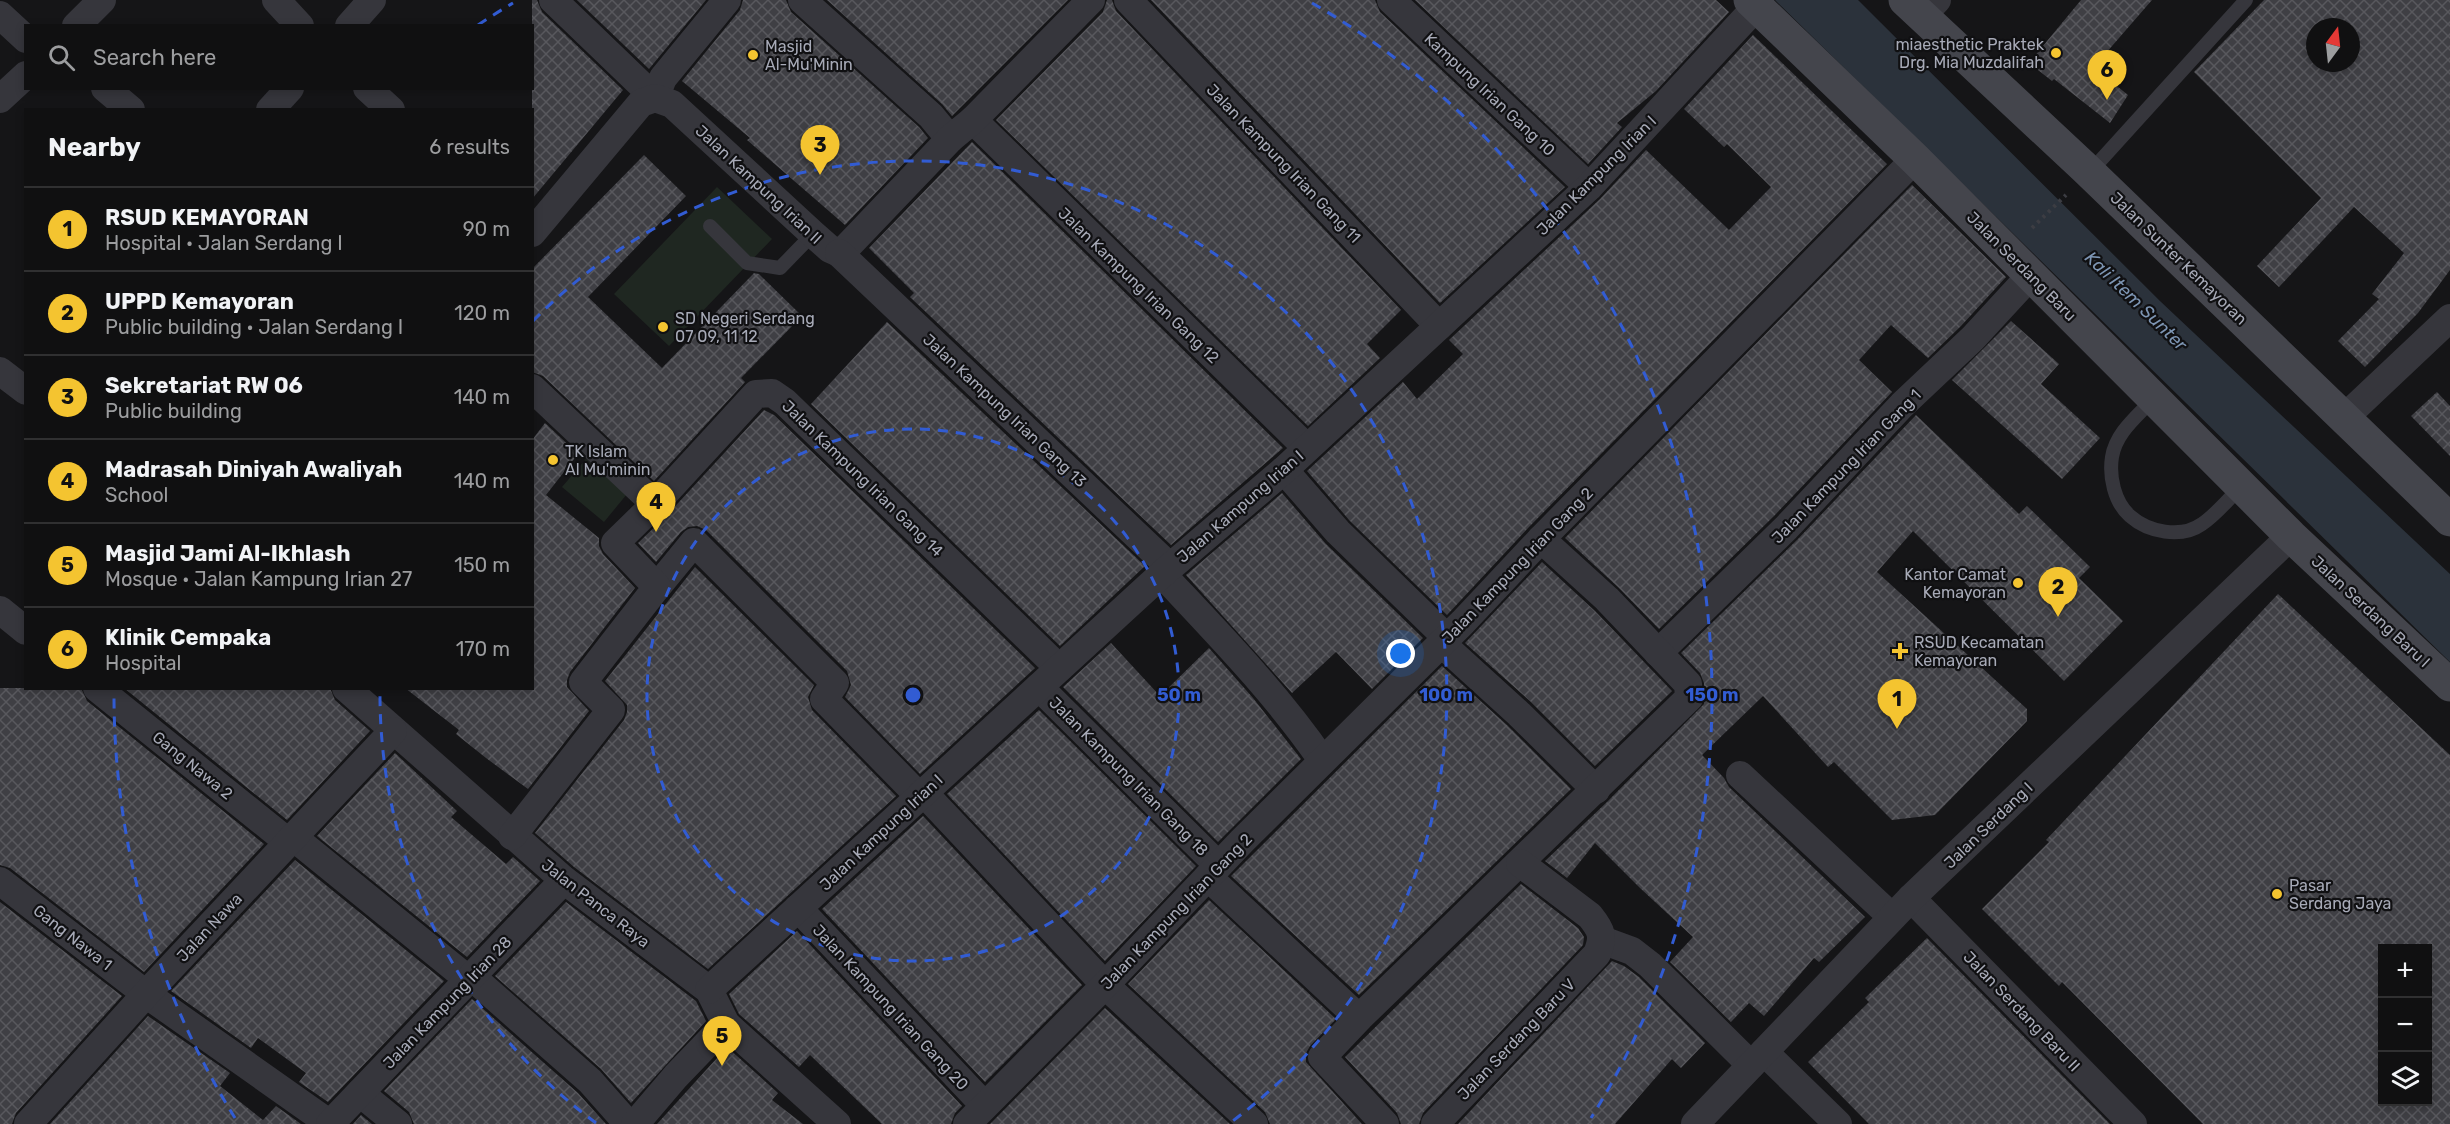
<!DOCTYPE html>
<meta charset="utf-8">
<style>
body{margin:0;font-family:Rubik,sans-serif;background:#1e1e1f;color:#f1f3f6}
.controls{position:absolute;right:18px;bottom:18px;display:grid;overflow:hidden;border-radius:0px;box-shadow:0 3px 9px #0003}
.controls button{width:54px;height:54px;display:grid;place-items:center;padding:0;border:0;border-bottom:2px solid #303031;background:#101011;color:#f1f3f6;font:30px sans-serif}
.compass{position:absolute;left:2306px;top:18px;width:54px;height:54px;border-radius:50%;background:#101011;box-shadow:0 3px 9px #0003;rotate:15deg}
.you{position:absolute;left:1401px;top:654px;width:21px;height:21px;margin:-15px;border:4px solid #fff;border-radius:50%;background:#1a73e8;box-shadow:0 0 0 9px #1a73e833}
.badge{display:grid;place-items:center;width:39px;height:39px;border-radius:50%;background:#f4c430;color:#111;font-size:20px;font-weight:700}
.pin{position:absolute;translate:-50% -50px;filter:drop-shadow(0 2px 3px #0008)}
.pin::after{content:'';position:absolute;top:32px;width:21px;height:18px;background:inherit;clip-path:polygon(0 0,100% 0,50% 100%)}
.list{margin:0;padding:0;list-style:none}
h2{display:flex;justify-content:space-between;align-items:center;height:78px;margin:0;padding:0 24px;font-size:26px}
h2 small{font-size:20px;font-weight:400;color:#9c9d9f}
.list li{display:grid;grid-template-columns:39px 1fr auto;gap:18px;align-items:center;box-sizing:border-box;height:84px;padding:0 24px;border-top:2px solid #303031}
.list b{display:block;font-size:22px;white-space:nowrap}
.list p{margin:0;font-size:20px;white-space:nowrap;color:#9c9d9f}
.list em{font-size:20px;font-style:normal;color:#9c9d9f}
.icon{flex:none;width:33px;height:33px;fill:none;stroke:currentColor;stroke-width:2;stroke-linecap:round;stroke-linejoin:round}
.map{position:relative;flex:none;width:2450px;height:1124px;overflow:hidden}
.search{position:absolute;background:#101011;box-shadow:0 3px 9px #0003;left:24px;top:24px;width:510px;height:66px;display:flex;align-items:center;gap:15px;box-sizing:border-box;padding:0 21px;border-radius:0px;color:#9c9d9f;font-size:22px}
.panel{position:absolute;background:#101011;box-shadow:0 3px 9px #0003;left:24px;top:108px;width:510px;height:582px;border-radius:0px}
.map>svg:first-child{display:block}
.park{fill:#1f2721}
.water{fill:#2b323b}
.building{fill:url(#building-cross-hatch);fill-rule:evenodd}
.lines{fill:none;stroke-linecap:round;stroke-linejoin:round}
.path{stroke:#3c3d43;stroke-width:4;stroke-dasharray:3 4.5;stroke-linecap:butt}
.lane{stroke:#36363c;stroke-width:14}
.street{stroke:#36363c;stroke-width:28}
.secondary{stroke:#44454c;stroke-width:33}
.ring{fill:none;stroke:#325cd3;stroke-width:3;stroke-dasharray:10 8}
.poi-dot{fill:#f4c430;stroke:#101012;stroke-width:2}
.labels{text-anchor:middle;stroke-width:4.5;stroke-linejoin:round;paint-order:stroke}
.poi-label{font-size:16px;fill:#a7aab7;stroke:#101012;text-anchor:start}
.street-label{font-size:16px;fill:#a7aab7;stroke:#101012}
.water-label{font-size:18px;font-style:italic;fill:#7d95b3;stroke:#101012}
.centre{fill:#325cd3;stroke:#101012;stroke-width:3}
.ring-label{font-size:18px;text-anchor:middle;font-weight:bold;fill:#325cd3;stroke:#101012;stroke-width:4.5;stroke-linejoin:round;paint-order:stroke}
</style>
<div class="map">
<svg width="2450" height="1124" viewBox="0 0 2450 1124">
<defs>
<pattern id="building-cross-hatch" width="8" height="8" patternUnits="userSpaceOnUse" patternTransform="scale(1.5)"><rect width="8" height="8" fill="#3f3f44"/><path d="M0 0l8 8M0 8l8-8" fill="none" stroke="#58585d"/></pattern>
</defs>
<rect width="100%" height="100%" fill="#151517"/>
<!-- park -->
<g class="park">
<path d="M 717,187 L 772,239 L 669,346 L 614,294 Z"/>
<path d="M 586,459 L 627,494 L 604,522 L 562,487 Z"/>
</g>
<!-- water -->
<path class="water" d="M 1775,0 L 1858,0 L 2160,301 L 2450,574 L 2450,662 Z"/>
<!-- building -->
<g class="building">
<path d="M 532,0 L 537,0 L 542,12 L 623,90 L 532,199 Z"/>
<path d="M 577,0 L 706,0 L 649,69 Z"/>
<path d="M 743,0 L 786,0 L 791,12 L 919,127 L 928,138 L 845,225 L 747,140 L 750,138 L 682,81 L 740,10 Z"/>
<path d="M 827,0 L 1068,0 L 952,116 L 942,104 Z"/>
<path d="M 1107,0 L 1112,0 L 1116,11 L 1401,310 L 1367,344 L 1380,358 L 1308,426 L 996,120 L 1103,12 Z"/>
<path d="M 1151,0 L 1375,0 L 1380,12 L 1565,187 L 1440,303 Z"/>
<path d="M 1415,0 L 1716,0 L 1729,12 L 1656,91 L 1617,123 L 1622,127 L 1588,164 Z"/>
<path d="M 2081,0 L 2152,0 L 2099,61 L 2102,64 L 2097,70 L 2128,95 L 2110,123 L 2054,79 L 2052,81 L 2029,63 Z"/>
<path d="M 2264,0 L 2450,0 L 2450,270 L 2418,313 L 2365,367 L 2338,341 L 2379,299 L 2372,294 L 2404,253 L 2354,207 L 2279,287 L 2257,266 L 2321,198 L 2194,72 ZM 2315,27 L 2351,27 L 2351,63 L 2315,63 Z"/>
<path d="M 1753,35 L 1887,164 L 1529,527 L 1447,615 L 1350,521 L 1307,471 L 1403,382 L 1417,399 L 1463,354 L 1449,340 L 1600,199 L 1646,150 L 1729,230 L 1771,187 L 1727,144 L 1724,147 L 1684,109 Z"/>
<path d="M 972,142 L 1283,448 L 1171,545 L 910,297 L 914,293 L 869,248 Z"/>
<path d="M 644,155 L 686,196 L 588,297 L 662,368 L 754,273 L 759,274 L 802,316 L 741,378 L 745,382 L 654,481 L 543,376 L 532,372 L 532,269 Z"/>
<path d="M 1912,185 L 2006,277 L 1961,326 L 1928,358 L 1891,325 L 1859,360 L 1892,392 L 1774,516 L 1659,629 L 1619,588 L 1565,538 Z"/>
<path d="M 2011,321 L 2059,364 L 2041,384 L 2100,438 L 2062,479 L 1952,380 Z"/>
<path d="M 887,322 L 1145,566 L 1060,646 L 811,404 Z"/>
<path d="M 2437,392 L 2450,406 L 2450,456 L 2411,416 Z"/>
<path d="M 764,410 L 774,415 L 1035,668 L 920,774 L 845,697 L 851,685 L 847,671 L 706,530 L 697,526 L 688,527 L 681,532 L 656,562 L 638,543 L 667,515 Z"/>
<path d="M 1916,415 L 2019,514 L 2027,506 L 2090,567 L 2079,578 L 2123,621 L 2064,681 L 1913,531 L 1877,572 L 2027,709 L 2027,721 L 1935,815 L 1892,820 L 1834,762 L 1828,767 L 1763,696 L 1702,755 L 1724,778 L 1729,787 L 1865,917 L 1819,962 L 1814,958 L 1764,1016 L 1749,1003 L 1731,1022 L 1670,962 L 1693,937 L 1640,888 L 1595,843 L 1567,878 L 1545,861 L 1607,802 L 1704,704 L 1704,683 L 1700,673 L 1681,653 L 1798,539 Z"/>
<path d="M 545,423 L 578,454 L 546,495 L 599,538 L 599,546 L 603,554 L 635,588 L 570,672 L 567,680 L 567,687 L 589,711 L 528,789 L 486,758 L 456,734 L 459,730 L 405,688 L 532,688 L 532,440 Z"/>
<path d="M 1282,493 L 1326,544 L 1423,638 L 1372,689 L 1336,652 L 1292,693 L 1186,575 Z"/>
<path d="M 1542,562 L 1595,611 L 1672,691 L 1595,766 L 1531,702 L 1465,643 Z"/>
<path d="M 695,567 L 814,685 L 808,697 L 812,710 L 896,796 L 708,969 L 574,867 L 535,833 L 624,720 L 627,712 L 627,705 L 605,681 Z"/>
<path d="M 2278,594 L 2450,755 L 2450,1124 L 2203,1124 L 2062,982 L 2059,986 L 1982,909 L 2049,842 L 2046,840 ZM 2382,948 L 2427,948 L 2427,1101 L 2382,1101 Z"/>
<path d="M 1111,643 L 1160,696 L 1209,648 L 1253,698 L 1301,759 L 1218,842 L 1063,687 Z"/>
<path d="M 1442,666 L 1508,726 L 1571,789 L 1359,995 L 1231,876 Z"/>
<path d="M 0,688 L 81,688 L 87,701 L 264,844 L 144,972 L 10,868 L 0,865 Z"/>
<path d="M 124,688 L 330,688 L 335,700 L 370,731 L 287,820 Z"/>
<path d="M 1039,710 L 1196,866 L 1105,961 L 947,794 Z"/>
<path d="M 395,753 L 457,811 L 451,817 L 506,864 L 513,857 L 540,881 L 467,957 L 317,836 Z"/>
<path d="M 923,816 L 1082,985 L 985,1082 L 822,909 Z"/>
<path d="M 295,860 L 444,981 L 328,1102 L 299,1082 L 306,1073 L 258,1038 L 251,1048 L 171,991 Z"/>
<path d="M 1521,884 L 1578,928 L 1584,937 L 1583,945 L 1423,1113 L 1419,1124 L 1401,1124 L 1397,1113 L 1345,1057 Z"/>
<path d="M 1209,900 L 1336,1019 L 1310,1046 L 1306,1053 L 1306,1062 L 1362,1124 L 1270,1124 L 1265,1112 L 1128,984 Z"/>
<path d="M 0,902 L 122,996 L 16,1113 L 12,1124 L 0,1124 Z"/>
<path d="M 566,902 L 696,1001 L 706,1021 L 631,1103 L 601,1069 L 495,976 Z"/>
<path d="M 797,931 L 962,1106 L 955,1113 L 951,1124 L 882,1124 L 810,1055 L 799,1067 L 739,1014 L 729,994 Z"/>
<path d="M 1927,938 L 2110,1124 L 1869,1124 L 1808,1062 L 1869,1002 L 1865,998 Z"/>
<path d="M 1612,961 L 1624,966 L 1639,977 L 1705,1043 L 1681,1068 L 1672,1059 L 1615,1124 L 1458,1124 Z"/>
<path d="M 472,999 L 578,1093 L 606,1124 L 414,1124 L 409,1112 L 384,1091 Z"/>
<path d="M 1105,1008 L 1230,1124 L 990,1124 Z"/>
<path d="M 148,1016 L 230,1073 L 220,1086 L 263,1120 L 276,1106 L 301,1124 L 50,1124 Z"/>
<path d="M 727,1047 L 778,1093 L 772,1100 L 803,1124 L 657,1124 Z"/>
<path d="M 361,1115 L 372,1124 L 353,1124 Z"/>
</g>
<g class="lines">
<!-- path -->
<path class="path" d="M 2032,228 L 2066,195"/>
<!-- lane -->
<g class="lane">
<path d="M 2090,172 L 2246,0"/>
<path d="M 710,226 L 747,263 L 780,268 L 813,234"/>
<path d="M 2154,398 C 2138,416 2116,432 2112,457 C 2109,476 2114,502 2130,516 C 2148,532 2181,539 2202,524 C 2217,514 2229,498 2242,486"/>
</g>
<!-- street -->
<g class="street">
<path d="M 276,0 L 300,26"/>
<path d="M 553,0 L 655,98 L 663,78 L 727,0"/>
<path d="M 802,0 L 931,116 L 950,139"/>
<path d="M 1128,0 L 1439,326"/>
<path d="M 1391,0 L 1589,187"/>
<path d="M 0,15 L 26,39"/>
<path d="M 1922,16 L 1937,0"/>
<path d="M 76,26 L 102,0"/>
<path d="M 349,26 L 372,0"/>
<path d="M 105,88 L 131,110"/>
<path d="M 367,88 L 391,110"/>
<path d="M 0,99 L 26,75"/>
<path d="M 270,110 L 290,88"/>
<path d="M 973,120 L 1307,448"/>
<path d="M 532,233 L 641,103 L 655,98 L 672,104 L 813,234 L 830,249 L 839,253 L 847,247 L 950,139 L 973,120 L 1091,0"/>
<path d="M 839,253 L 1170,567"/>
<path d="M 0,371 L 26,391"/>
<path d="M 532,388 L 655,504"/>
<path d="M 2344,418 L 2450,318"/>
<path d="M 1284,470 L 1338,532 L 1447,638"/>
<path d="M 1162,574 C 1218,634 1275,692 1322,760"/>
<path d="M 657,587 L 694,542 L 835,683 L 824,699 L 919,796"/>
<path d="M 0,610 L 26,631"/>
<path d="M 1441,643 L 1519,714 L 1596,790"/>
<path d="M 1658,653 L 1786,528 L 1902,405 L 1973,338 L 2031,275"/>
<path d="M 1039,687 L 1218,865"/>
<path d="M 97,688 L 288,842"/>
<path d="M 346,688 L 564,880 L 709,990 L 726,1024 L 837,1124"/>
<path d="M 1740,775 L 1892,917"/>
<path d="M 923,792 L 1105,985 L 1254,1124"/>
<path d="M 512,836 L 611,710 L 583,682 L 657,587 L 615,543 L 655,504 L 756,394 L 772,393 L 785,402 L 1059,668"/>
<path d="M 293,837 L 469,980"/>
<path d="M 1208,877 L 1359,1018"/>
<path d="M 0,881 L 146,994 L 330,1124"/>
<path d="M 1911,898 L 2133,1124"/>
<path d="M 798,908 L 984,1105"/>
<path d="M 1602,940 L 1632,951 L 1650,965 L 1751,1065"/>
<path d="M 472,977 L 590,1081 L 621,1116 L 624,1124"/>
<path d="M 709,990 L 1162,574 L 1284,470 L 1589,187 L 1756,7"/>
<path d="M 1764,1052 L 1838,1124"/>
<path d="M 360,1093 L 398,1124"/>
<path d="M 28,1124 L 146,994 L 393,731"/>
<path d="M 330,1124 L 564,880"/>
<path d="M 635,1124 L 676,1076 L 726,1024"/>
<path d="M 967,1124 L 1105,985 L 1242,841 L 1463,622 L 1541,539 L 1915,159"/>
<path d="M 1385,1124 L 1322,1057 L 1359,1018 L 1689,698 L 1688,684 L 1607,599 L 1541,539"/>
<path d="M 1435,1124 L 1597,954 C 1604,936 1602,931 1590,916 L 1520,863"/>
<path d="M 1695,1124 L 1911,898 L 2291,536"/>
</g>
<!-- secondary -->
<g class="secondary">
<path d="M 1750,0 L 1915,159 L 2291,536 L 2450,685"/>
<path d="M 1905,0 L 2085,168 L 2450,520"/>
</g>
</g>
<!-- distance rings -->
<g class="ring">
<circle cx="913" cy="695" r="266"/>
<path d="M596 1123A533 533 0 0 1 380 690M533 321A533 533 0 1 1 1230 1123"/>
<path d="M235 1118A799 799 0 0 1 114 695M478 25A799 799 0 0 1 513 3M1312 3A799 799 0 0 1 1591 1118"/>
</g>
<!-- markers -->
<g class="poi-dot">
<circle cx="2056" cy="53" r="6"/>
<circle cx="753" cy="55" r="6"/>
<circle cx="663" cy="327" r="6"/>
<circle cx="553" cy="460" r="6"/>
<circle cx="2018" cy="583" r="6"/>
<path d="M1897 642h6v6h6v6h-6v6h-6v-6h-6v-6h6z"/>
<circle cx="2277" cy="894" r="6"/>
</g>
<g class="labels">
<!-- poi labels -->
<g class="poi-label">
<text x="2044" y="50" text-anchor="end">miaesthetic Praktek<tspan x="2044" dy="18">Drg. Mia Muzdalifah</tspan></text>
<text x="765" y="52">Masjid<tspan x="765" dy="18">Al-Mu'Minin</tspan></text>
<text x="675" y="324">SD Negeri Serdang<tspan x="675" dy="18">07 09, 11 12</tspan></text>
<text x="565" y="457">TK Islam<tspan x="565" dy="18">Al Mu'minin</tspan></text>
<text x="2006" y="580" text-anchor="end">Kantor Camat<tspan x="2006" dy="18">Kemayoran</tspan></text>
<text x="1914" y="648">RSUD Kecamatan<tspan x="1914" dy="18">Kemayoran</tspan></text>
<text x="2289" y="891">Pasar<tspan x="2289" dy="18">Serdang Jaya</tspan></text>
</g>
<!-- street labels -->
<g class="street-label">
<text transform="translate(1490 94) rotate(43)" y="6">Kampung Irian Gang 10</text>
<text transform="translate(1284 163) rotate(46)" y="6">Jalan Kampung Irian Gang 11</text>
<text transform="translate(1596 175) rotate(-45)" y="6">Jalan Kampung Irian I</text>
<text transform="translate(759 184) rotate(43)" y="6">Jalan Kampung Irian II</text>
<text transform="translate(2179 258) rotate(44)" y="6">Jalan Sunter Kemayoran</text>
<text transform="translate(2022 266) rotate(45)" y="6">Jalan Serdang Baru</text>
<text transform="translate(1139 285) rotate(44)" y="6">Jalan Kampung Irian Gang 12</text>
<text transform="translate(1005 410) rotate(43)" y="6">Jalan Kampung Irian Gang 13</text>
<text transform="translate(1846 466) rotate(-46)" y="6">Jalan Kampung Irian Gang 1</text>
<text transform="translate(863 478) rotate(44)" y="6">Jalan Kampung Irian Gang 14</text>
<text transform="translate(1240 506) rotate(-41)" y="6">Jalan Kampung Irian I</text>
<text transform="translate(1517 565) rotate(-46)" y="6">Jalan Kampung Irian Gang 2</text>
<text transform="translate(2371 611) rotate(43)" y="6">Jalan Serdang Baru I</text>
<text transform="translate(193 765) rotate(39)" y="6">Gang Nawa 2</text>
<text transform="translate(1129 776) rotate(45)" y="6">Jalan Kampung Irian Gang 18</text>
<text transform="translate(1988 825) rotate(-44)" y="6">Jalan Serdang I</text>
<text transform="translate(881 832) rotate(-43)" y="6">Jalan Kampung Irian I</text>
<text transform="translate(596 903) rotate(38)" y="6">Jalan Panca Raya</text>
<text transform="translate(1176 911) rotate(-46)" y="6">Jalan Kampung Irian Gang 2</text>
<text transform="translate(209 927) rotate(-47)" y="6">Jalan Nawa</text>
<text transform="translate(73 937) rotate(38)" y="6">Gang Nawa 1</text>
<text transform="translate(447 1002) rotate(-46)" y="6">Jalan Kampung Irian 28</text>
<text transform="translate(891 1007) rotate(47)" y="6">Jalan Kampung Irian Gang 20</text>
<text transform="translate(2022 1011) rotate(46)" y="6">Jalan Serdang Baru II</text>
<text transform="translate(1516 1039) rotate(-46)" y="6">Jalan Serdang Baru V</text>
</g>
<!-- water labels -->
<g class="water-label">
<text transform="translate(2136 301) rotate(44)" y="6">Kali Item Sunter</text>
</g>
</g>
<circle cx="913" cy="695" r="9" class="centre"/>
<g class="ring-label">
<text x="1179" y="701">50 m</text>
<text x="1446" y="701">100 m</text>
<text x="1712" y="701">150 m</text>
</g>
</svg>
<div class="controls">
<button>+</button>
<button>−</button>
<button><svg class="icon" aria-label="layers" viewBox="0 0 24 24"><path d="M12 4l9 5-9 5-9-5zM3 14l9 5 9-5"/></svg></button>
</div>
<svg class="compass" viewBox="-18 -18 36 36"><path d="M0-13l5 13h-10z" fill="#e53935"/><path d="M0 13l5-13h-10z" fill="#9c9d9f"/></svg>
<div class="you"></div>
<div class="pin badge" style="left:1897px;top:729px">1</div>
<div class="pin badge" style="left:2058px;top:617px">2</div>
<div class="pin badge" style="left:820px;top:175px">3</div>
<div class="pin badge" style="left:656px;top:532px">4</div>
<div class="pin badge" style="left:722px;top:1066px">5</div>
<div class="pin badge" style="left:2107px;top:100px">6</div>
<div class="search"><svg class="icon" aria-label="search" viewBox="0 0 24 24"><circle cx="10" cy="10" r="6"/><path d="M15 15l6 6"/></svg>Search here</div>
<section class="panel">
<h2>Nearby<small>6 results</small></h2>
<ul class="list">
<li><span class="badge">1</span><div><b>RSUD KEMAYORAN</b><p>Hospital · Jalan Serdang I</p></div><em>90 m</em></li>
<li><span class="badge">2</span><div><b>UPPD Kemayoran</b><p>Public building · Jalan Serdang I</p></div><em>120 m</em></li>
<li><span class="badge">3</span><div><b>Sekretariat RW 06</b><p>Public building</p></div><em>140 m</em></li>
<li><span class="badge">4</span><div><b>Madrasah Diniyah Awaliyah</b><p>School</p></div><em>140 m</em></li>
<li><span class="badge">5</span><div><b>Masjid Jami Al-Ikhlash</b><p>Mosque · Jalan Kampung Irian 27</p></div><em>150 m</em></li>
<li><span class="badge">6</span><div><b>Klinik Cempaka</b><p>Hospital</p></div><em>170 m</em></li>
</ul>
</section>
</div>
